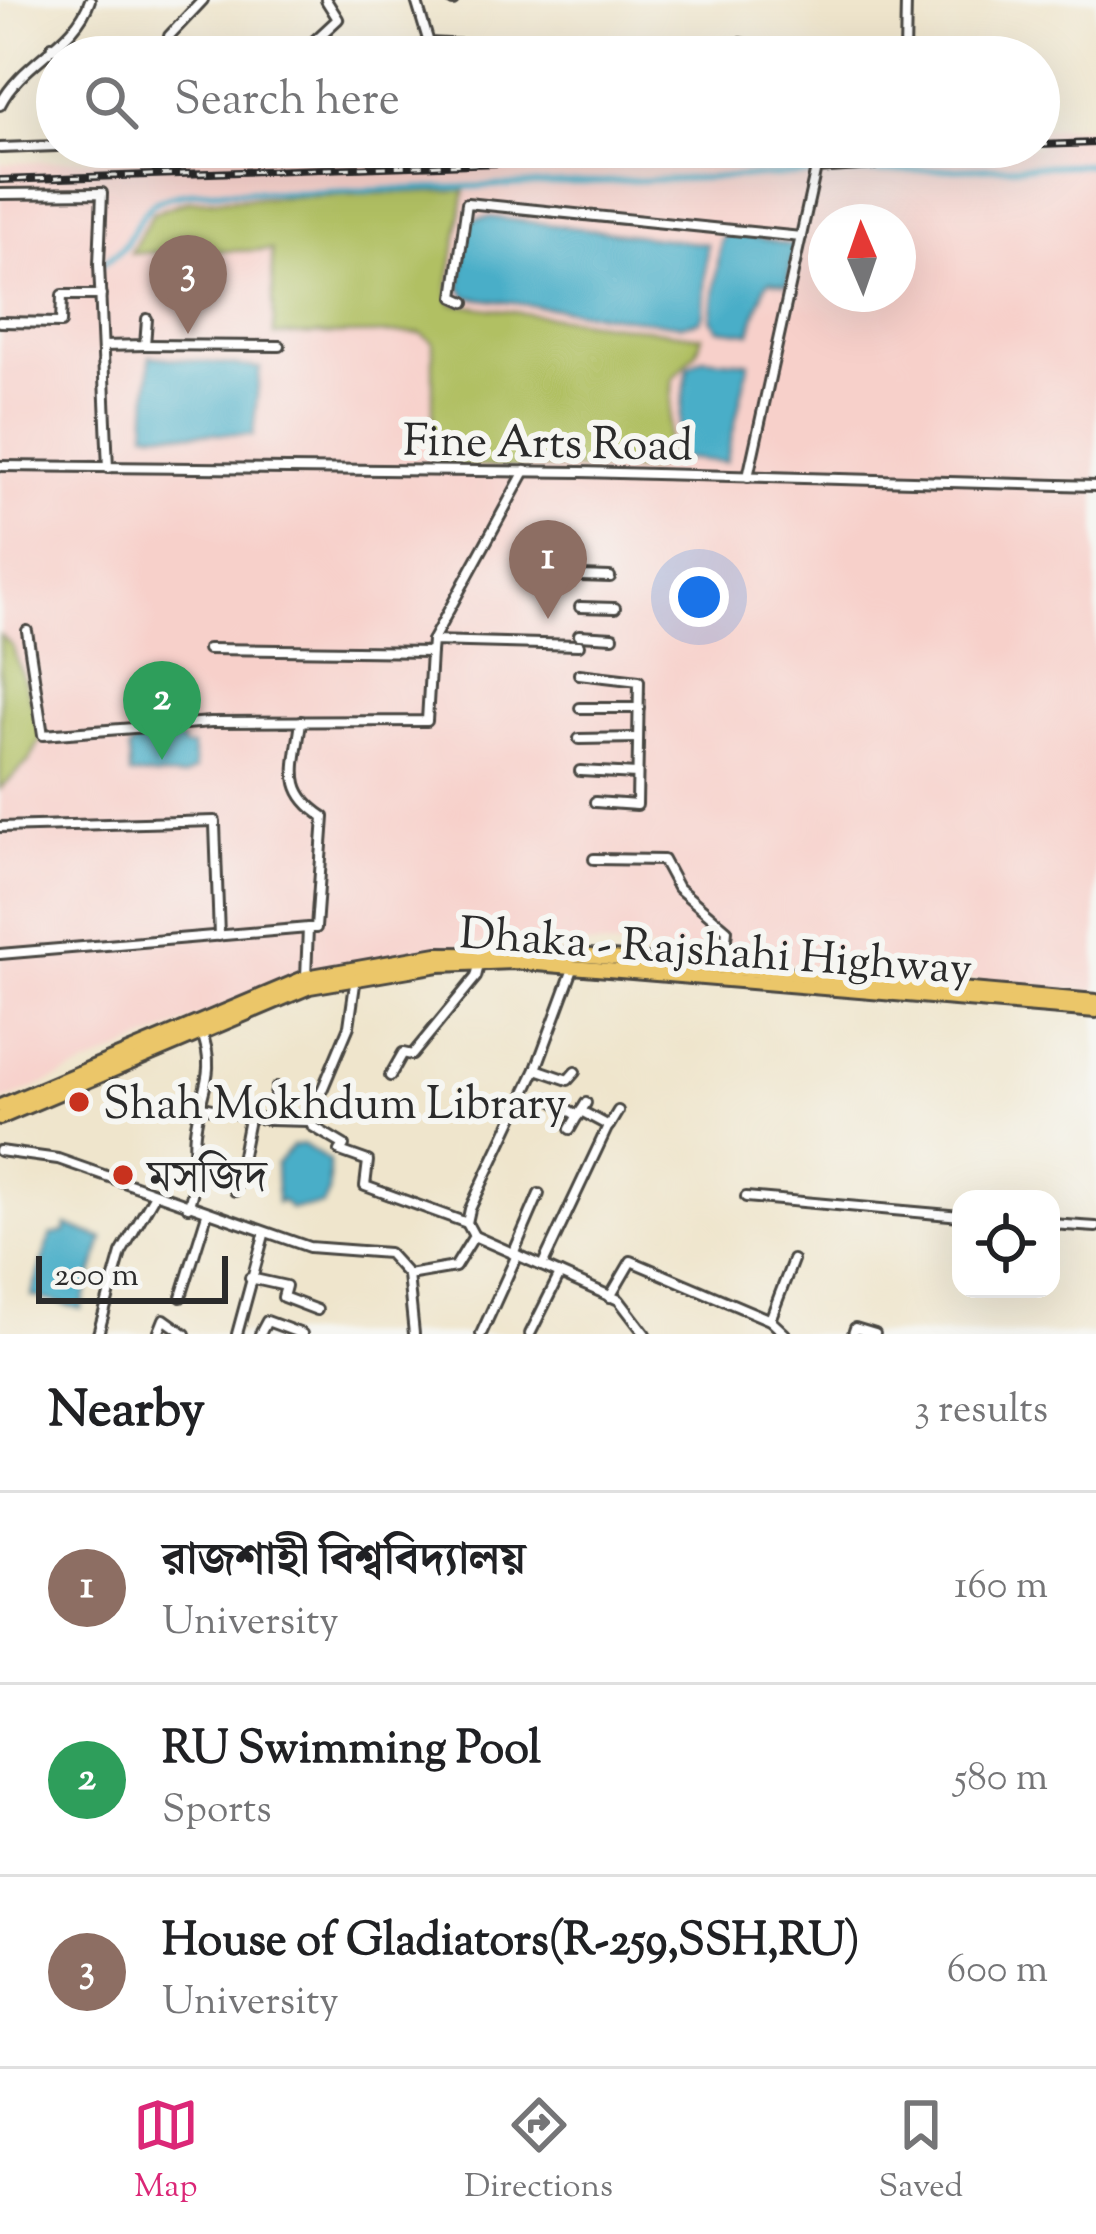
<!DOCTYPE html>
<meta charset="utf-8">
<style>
body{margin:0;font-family:"Sorts Mill Goudy","Noto Serif Bengali",serif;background:#f2f2f2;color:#202124}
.controls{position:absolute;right:36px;bottom:36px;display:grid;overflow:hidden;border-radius:24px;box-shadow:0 12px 48px #0002}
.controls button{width:108px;height:108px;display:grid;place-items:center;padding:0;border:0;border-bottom:3px solid #e0e0e0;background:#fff;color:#202124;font:60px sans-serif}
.compass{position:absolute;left:808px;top:204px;width:108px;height:108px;border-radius:50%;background:#fff;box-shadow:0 12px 48px #0002;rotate:358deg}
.scale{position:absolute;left:36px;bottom:30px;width:192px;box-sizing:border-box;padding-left:12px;border:6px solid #2b2b2b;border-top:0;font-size:33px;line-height:42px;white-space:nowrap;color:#2b2b2b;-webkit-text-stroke:9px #f6f6f2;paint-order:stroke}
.you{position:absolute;left:699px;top:597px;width:42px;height:42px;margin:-30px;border:9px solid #fff;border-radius:50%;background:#1a73e8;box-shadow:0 0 0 18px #1a73e833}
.badge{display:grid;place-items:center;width:78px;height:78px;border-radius:50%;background:#db2777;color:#fff;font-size:39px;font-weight:700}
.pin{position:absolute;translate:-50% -99px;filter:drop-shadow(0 3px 6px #0008)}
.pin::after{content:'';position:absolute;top:63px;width:42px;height:36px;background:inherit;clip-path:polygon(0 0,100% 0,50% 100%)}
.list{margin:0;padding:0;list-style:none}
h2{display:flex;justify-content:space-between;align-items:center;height:156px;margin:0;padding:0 48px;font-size:51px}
h2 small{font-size:39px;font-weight:400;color:#757577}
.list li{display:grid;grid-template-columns:78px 1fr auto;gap:36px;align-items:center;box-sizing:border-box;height:192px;padding:0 48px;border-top:3px solid #e0e0e0}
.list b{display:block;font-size:45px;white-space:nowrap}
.list p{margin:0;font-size:39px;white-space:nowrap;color:#757577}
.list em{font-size:39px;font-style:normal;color:#757577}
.icon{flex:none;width:66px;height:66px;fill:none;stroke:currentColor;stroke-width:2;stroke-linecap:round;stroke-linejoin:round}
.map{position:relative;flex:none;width:1096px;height:1334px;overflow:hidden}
.search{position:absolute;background:#fff;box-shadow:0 12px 48px #0002;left:36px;right:36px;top:36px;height:132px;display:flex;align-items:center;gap:30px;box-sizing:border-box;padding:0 42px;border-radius:66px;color:#757577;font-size:45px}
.sheet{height:732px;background:#fff}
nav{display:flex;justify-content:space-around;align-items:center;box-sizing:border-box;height:168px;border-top:3px solid #e0e0e0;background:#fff;font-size:33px;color:#757577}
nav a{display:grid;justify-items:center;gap:6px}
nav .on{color:#db2777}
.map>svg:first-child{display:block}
.built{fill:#f7d0ca;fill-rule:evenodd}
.green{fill:#b1c063;stroke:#6e7647;stroke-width:3}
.water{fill:#48aec8;stroke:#3a6c7a;stroke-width:3}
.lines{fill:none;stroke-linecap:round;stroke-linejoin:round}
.canal{stroke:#48aec8;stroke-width:6}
.minor-casing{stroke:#484743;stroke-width:14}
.highway-casing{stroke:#484743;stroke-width:18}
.minor{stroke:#fff;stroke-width:8}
.highway{stroke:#ebc669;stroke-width:12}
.rail-casing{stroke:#2b2b2b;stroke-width:8}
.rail{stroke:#f6f6f2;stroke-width:3;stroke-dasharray:9;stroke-linecap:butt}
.poi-dot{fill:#c8321e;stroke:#f6f6f2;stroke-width:4.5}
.labels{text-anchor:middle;stroke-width:12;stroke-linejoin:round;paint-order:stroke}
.street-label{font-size:45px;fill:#2b2b2b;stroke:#f6f6f2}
.poi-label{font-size:45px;fill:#2b2b2b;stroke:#f6f6f2;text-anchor:start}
</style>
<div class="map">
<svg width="1096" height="1334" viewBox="0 0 1096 1334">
<rect width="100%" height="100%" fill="#f6f6f2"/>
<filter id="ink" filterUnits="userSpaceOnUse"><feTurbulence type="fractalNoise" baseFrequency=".00833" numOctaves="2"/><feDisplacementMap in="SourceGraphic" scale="24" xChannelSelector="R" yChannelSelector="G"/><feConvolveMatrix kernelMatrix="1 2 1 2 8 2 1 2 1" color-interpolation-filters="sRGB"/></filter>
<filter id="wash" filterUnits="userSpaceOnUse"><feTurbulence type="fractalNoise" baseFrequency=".004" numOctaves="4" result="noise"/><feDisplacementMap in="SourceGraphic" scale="48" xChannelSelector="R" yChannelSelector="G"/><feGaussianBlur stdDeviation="2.7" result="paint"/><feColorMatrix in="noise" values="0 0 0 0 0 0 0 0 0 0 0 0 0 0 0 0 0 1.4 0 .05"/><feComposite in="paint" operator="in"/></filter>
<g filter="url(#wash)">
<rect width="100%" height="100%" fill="#efe5cc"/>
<!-- built -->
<path class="built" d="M 1096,127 L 1096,992 L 579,944 L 481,944 L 306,971 L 0,1103 L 0,164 L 331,147 L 1039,147 L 1039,128 ZM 826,222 L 898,222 L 898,294 L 826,294 Z"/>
<!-- green -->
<g class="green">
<path d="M 465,190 L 448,288 L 452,304 L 702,336 L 697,351 L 673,379 L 666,462 L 650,471 L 433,465 L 433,342 L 421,333 L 274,335 L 272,250 L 131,253 L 153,213 L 186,201 Z"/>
<path d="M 0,635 L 12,646 L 43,735 L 30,760 L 0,789 Z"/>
</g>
<!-- water -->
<g class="water">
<path d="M 490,217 L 707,244 L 704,314 L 700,321 L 681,325 L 467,297 L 460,287 L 470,227 L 472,220 Z"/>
<path d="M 729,232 L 795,246 L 787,285 L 770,281 L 765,286 L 750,333 L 719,329 L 711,319 L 721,239 Z"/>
<path d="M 150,356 L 260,368 L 253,435 L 146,432 Z"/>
<path d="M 703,358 L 749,362 L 726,462 L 681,458 L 675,452 L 688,367 Z"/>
<path d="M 182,740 L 184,746 L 193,747 L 195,770 L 183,777 L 130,775 L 129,749 L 136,742 Z"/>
<path d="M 303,1144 L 329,1161 L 329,1193 L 323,1205 L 291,1209 L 282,1201 L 277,1203 L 276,1165 L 292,1146 Z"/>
<path d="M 66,1225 L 103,1239 L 81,1309 L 31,1296 L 51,1235 L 65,1232 Z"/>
</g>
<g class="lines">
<!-- canal -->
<path class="canal" d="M 100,264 C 134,247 127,232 149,207 C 171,184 260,192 291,193 L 1096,164"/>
</g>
</g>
<g filter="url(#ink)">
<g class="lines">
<!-- minor casing -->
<g class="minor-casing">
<g id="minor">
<path d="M 416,0 L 429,43 L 489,46"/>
<path d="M 453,0 L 453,1"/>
<path d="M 666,43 L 699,51 L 741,43 L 797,57"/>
<path d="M 52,46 L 68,57"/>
<path d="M 168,57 L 169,36 L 203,0"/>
<path d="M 297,57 L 338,19 L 326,0"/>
<path d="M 383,57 L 429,43"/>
<path d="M 905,57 L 906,0"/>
<path d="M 0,105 C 21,62 76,44 90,0"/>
<path d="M 0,148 L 57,146"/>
<path d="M 0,194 L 102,193 L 99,264 L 108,468"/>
<path d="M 465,302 L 454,297 L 467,203 L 801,237"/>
<path d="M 0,322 L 61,323 L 62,295 L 101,295"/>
<path d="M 145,345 L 280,346"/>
<path d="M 103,346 L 145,345 L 147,319"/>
<path d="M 0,466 L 581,472 L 1096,486"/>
<path d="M 748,477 L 816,168 L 874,164 L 883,147"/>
<path d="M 580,576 L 610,577"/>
<path d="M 580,607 L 615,608"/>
<path d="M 27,631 L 43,735 L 211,722 L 427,721 L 431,652"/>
<path d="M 579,635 L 613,637"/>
<path d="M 432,641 L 525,471"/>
<path d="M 208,649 L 431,652 L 432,641 L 579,645"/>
<path d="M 579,674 L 639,681 L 637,805 L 595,802"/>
<path d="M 580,708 L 639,708"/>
<path d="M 301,721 C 296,766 282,790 324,817 L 316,928 L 308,928"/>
<path d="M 579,739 L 638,738"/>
<path d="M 580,771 L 637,774"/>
<path d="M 215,824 L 219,936"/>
<path d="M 0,827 L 215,821"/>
<path d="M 594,859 L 663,860 L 678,888 L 727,930 L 723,967"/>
<path d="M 0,954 L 308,928 L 306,977"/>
<path d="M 536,1069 L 568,1080 L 575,1072"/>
<path d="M 390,1076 L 403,1053 L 412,1055 L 476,977 L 479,965"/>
<path d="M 549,1098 L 578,1116 L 586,1103"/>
<path d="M 202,1107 L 269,1120 L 309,1121 L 349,1026 L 356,977"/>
<path d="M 581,1111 L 609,1126 L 618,1111"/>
<path d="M 269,1120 L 277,1087"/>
<path d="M 312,1120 L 312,1126 L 344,1145 L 340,1151 L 368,1161 L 365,1186 L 467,1223"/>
<path d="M 570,1129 L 578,1115"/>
<path d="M 0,1151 L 58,1159 L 309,1247 L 388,1253 L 408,1275 L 414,1334"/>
<path d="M 235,1191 L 250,1114"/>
<path d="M 746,1197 L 961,1216"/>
<path d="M 188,1207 C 199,1180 192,1158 195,1132 C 200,1091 218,1072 201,1031"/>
<path d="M 1051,1224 L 1096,1227"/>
<path d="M 474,1236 L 619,1300 L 645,1334"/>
<path d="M 513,1254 L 539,1194"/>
<path d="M 542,1266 L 608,1126"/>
<path d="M 408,1275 L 455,1267 L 474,1236 L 467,1223 L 470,1209 L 536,1069 L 573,969"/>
<path d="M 250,1278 L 286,1286 L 283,1297 L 317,1310"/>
<path d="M 181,1297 L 207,1214"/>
<path d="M 610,1297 L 631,1261 L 770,1320 L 793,1260"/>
<path d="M 770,1320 L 785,1334"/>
<path d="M 98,1334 L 121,1253 L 155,1194"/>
<path d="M 158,1334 L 164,1319 L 185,1334"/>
<path d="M 237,1334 L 264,1235"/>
<path d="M 260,1334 L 267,1321 L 302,1334"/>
<path d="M 481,1334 L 517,1255"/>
<path d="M 530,1334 L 560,1274"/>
<path d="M 853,1334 L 855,1328 L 875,1334"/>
</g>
</g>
<!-- highway casing -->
<g class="highway-casing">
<g id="highway">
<path d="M 0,1106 L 306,977 L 437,954 L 578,955 L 1096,1001"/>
<path d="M 0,1118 L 310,987 L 439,965 L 513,962 L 1096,1011"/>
</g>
</g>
<!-- minor -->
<use href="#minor" class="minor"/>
<!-- highway -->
<use href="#highway" class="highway"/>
<!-- rail casing -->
<g class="rail-casing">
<g id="rail">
<path d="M 1039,145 L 1096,143"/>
<path d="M 0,180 L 975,147"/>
</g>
</g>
<!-- rail -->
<use href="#rail" class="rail"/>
</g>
</g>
<!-- markers -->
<g class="poi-dot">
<circle cx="79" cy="1102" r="12"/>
<circle cx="123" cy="1175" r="12"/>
</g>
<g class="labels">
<!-- street labels -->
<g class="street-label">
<text transform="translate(548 441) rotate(1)" y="16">Fine Arts Road</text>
<text transform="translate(716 949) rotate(4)" y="16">Dhaka - Rajshahi Highway</text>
</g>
<!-- poi labels -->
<g class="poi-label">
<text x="103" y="1118">Shah Mokhdum Library</text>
<text x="147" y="1191">মসজিদ</text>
</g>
</g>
</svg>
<div class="controls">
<button><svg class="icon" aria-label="locate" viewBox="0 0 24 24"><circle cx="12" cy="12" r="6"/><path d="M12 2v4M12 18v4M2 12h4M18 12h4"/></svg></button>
</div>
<svg class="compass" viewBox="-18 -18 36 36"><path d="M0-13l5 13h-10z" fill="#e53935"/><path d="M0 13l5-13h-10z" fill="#757577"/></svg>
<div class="scale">200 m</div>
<div class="you"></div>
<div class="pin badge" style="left:548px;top:619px;background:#8d6e63">1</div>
<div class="pin badge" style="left:162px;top:760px;background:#2e9e5b">2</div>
<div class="pin badge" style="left:188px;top:334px;background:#8d6e63">3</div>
<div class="search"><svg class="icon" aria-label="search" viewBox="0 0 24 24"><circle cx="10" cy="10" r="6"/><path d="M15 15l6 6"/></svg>Search here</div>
</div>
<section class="sheet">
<h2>Nearby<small>3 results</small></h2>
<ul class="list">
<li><span class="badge" style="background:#8d6e63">1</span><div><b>রাজশাহী বিশ্ববিদ্যালয়</b><p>University</p></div><em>160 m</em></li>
<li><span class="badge" style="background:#2e9e5b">2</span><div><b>RU Swimming Pool</b><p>Sports</p></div><em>580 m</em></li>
<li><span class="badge" style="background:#8d6e63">3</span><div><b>House of Gladiators(R-259,SSH,RU)</b><p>University</p></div><em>600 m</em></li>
</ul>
</section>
<nav>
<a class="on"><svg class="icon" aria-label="map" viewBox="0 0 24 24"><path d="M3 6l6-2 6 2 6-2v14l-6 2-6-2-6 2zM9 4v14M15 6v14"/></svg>Map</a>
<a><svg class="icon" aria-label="directions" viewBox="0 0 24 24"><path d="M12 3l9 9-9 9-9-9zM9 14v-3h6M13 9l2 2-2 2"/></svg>Directions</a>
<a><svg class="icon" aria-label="saved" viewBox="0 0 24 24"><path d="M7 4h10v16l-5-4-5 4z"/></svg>Saved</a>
</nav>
